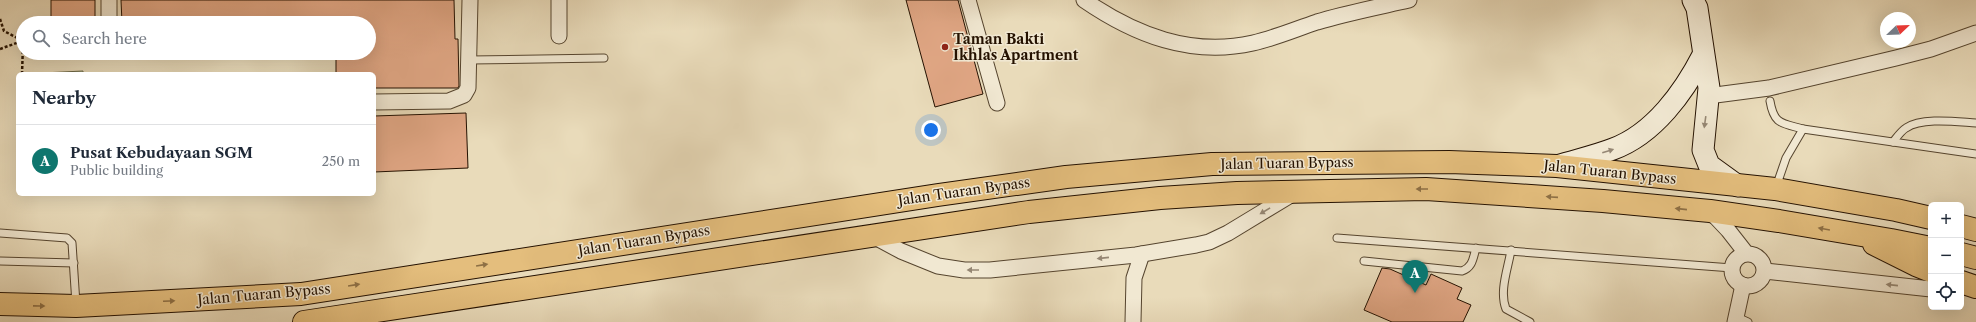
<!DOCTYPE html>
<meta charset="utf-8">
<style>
body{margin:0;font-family:"Libre Caslon Text",serif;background:#f6f6f7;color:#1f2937}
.controls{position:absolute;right:12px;bottom:12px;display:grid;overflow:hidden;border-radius:6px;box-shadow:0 4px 16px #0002}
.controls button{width:36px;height:36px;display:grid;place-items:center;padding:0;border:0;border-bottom:1px solid #e0e1e3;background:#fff;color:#1f2937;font:20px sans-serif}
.compass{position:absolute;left:1880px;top:12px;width:36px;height:36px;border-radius:50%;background:#fff;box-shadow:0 4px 16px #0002;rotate:67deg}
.you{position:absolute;left:931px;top:130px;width:14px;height:14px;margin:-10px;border:3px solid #fff;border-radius:50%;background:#1a73e8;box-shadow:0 0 0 6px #1a73e833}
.badge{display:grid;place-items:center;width:26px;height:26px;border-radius:50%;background:#0f766e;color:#fff;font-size:13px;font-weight:700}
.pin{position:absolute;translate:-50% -33px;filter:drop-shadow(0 1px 2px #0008)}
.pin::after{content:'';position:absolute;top:21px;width:14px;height:12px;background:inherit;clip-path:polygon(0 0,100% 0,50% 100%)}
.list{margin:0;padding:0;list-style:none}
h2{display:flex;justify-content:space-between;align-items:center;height:52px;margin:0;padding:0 16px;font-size:17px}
h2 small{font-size:13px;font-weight:400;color:#747a83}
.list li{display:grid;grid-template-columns:26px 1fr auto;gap:12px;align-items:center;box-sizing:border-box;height:72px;padding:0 16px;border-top:1px solid #e0e1e3}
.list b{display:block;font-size:15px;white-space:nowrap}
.list p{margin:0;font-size:13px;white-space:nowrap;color:#747a83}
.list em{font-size:13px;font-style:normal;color:#747a83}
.icon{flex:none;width:22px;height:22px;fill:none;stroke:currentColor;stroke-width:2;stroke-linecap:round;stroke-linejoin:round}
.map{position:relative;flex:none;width:1976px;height:322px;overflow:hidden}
.search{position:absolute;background:#fff;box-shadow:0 4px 16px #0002;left:16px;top:16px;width:360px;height:44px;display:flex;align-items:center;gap:10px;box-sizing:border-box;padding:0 14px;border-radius:22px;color:#747a83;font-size:15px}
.panel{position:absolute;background:#fff;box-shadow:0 4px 16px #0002;left:16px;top:72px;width:360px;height:124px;border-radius:6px}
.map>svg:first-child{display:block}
.green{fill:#b2c193;stroke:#6b694a}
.building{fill:#e0a684;stroke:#241100}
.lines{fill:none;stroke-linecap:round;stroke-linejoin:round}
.lane-casing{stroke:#55442e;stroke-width:9}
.street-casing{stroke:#55442e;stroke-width:17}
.secondary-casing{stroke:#241100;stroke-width:23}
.highway-casing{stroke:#241100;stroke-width:24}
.path{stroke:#241100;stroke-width:2.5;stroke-dasharray:3 2;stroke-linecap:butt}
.lane{stroke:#f1e8d2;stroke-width:7}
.street{stroke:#f1e8d2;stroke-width:15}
.secondary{stroke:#f1e8d2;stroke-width:21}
.highway{stroke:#e4be7d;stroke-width:22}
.oneway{fill:#958774}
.oneway2{fill:#8e7045}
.poi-dot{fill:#8f2418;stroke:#f1e8d2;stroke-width:1.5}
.labels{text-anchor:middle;stroke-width:3;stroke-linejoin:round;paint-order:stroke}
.poi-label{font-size:14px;font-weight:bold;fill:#241100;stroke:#f1e8d2;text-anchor:start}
.street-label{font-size:14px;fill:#241100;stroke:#f1e8d2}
</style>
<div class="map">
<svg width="1976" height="322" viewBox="0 0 1976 322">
<rect width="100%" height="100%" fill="#e9dbba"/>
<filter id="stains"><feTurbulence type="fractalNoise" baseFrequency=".005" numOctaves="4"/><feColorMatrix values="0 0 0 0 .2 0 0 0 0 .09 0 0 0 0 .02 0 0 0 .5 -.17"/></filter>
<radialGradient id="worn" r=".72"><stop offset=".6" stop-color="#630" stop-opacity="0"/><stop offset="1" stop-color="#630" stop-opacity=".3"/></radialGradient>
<!-- green -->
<path class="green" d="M 83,71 L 83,74 L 22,74 Z"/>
<!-- building -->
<g class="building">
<rect x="51" y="0" width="44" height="23"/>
<path d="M 121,0 L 454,0 L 455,39 L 458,39 L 459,86 L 458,88 L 374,88 L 374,74 L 336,74 L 336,53 L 369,53 L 369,23 L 122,23 Z"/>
<path d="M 906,0 L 958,0 L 983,94 L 935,107 Z"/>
<path d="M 466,113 L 468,168 L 374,172 L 374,116 Z"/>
<path d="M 1382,268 L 1390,269 L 1426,285 L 1431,274 L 1462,288 L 1457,299 L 1471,305 L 1463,322 L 1392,322 L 1364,310 Z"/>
</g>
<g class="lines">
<!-- lane casing -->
<g class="lane-casing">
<g id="lane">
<path d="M 470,60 L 604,58"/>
<path d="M 1770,101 C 1774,125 1782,123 1803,129 L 1976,154"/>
<path d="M 1893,142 C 1897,137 1901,131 1906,128 C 1922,117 1958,122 1976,123"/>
<path d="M 1776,187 L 1786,158 L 1803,129"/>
<path d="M 0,233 L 67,238 L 72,243 L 76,304"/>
<path d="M 1337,238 L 1732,268"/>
<path d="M 1511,250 C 1508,269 1499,291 1506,309 L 1530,322"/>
<path d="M 0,261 L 74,263"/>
<path d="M 1364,261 L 1462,271 C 1473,267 1473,258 1476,248"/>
<path d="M 1737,317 L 1748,322"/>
</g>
</g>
<!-- street casing -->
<g class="street-casing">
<g id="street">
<path d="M 109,0 L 109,16"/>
<path d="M 559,0 L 559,36"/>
<path d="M 968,0 L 997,103"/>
<path d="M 1084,0 C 1135,35 1191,57 1253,43 C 1275,38 1296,29 1317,22 C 1347,13 1378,7 1409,0"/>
<path d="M 1708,96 L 1769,88 L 1896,58 L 1931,49 L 1976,33"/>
<path d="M 374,102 L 449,101 L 464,95 L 468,88 L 470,0"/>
<path d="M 1710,211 L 1728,230 L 1746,253"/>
<path d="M 873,236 L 901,251 L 938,266 L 964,270 L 990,270 L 1136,255 L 1196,245 L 1209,242 L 1228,233 L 1294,193"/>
<circle cx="1748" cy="270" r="16"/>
<path d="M 1765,271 L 1931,289"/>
<path d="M 1133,322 L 1134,278 L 1142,254"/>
<path d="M 1735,322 L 1743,285"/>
</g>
</g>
<!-- secondary casing -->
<g class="secondary-casing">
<g id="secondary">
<path d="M 1693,0 L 1697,8 L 1709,88 L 1703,150 L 1709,165 L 1738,186"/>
<path d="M 1557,166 C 1576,160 1595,156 1613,149 C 1654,134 1684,92 1703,55"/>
</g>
</g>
<!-- highway casing -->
<g class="highway-casing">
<g id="highway">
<path d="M 1961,226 L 1976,230"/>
<path d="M 1874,244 L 1916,265 L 1931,271"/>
<path d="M 1961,254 L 1976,258"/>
<path d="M 1961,282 L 1976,287"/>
<path d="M 0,304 L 76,306 L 301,294 L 938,195 L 1066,177 L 1212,164 L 1449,162 L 1557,166 L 1775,189 L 1896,210 L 1931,218"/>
<path d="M 304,322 L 1029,212 L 1160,198 L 1237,193 L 1426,189 L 1603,201 L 1710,211 L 1779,221 L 1891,240 L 1931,248"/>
</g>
</g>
<!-- path -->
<g class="path">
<path d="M 0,19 L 4,31 L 23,41"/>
<path d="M 0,49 L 22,41"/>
<path d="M 22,74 L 23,45"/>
</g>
<!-- lane -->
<use href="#lane" class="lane"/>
<!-- street -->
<use href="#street" class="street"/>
<!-- secondary -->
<use href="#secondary" class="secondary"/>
<!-- highway -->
<use href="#highway" class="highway"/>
</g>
<!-- one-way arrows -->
<defs><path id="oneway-solid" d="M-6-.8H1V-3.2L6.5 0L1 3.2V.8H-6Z"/></defs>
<g class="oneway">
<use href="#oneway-solid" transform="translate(1705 122) rotate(98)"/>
<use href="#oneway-solid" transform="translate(1608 151) rotate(-17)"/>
<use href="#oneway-solid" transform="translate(1265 211) rotate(149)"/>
<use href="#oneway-solid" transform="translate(1103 258) rotate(174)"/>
<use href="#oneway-solid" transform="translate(973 270) rotate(180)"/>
<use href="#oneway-solid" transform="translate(1892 285) rotate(-174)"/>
</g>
<g class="oneway2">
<use href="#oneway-solid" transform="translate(1422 189) rotate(-180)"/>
<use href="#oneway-solid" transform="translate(1552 197) rotate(-176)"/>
<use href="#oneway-solid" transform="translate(1681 209) rotate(-174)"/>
<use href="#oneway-solid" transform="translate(1824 229) rotate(-170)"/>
<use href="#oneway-solid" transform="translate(482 265) rotate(-9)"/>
<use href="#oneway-solid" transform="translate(354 285) rotate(-9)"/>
<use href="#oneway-solid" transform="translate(169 301) rotate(-3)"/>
<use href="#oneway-solid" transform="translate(39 306) rotate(1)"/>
</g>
<!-- markers -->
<circle class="poi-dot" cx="945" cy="47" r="4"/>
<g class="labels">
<!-- poi labels -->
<g class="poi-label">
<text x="953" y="44">Taman Bakti<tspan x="953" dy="16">Ikhlas Apartment</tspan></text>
</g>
<!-- street labels -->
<g class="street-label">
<text transform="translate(1287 163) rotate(-1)" y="5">Jalan Tuaran Bypass</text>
<text transform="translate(1610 172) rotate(6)" y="5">Jalan Tuaran Bypass</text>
<text transform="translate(964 191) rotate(-8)" y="5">Jalan Tuaran Bypass</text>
<text transform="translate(644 240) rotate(-9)" y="5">Jalan Tuaran Bypass</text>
<text transform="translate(264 294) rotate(-5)" y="5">Jalan Tuaran Bypass</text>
</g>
</g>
<rect width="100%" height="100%" filter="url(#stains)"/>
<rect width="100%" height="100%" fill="url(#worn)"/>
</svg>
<div class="controls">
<button>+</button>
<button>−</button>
<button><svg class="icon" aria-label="locate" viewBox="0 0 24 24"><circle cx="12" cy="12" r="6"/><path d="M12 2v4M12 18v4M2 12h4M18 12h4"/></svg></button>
</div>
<svg class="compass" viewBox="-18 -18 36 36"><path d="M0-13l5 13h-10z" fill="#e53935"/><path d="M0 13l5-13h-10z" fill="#747a83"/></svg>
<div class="you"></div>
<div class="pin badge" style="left:1415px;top:293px">A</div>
<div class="search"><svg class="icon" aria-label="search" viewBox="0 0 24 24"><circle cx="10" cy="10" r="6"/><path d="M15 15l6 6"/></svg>Search here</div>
<section class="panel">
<h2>Nearby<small></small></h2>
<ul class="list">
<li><span class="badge">A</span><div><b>Pusat Kebudayaan SGM</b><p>Public building</p></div><em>250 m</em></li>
</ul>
</section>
</div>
